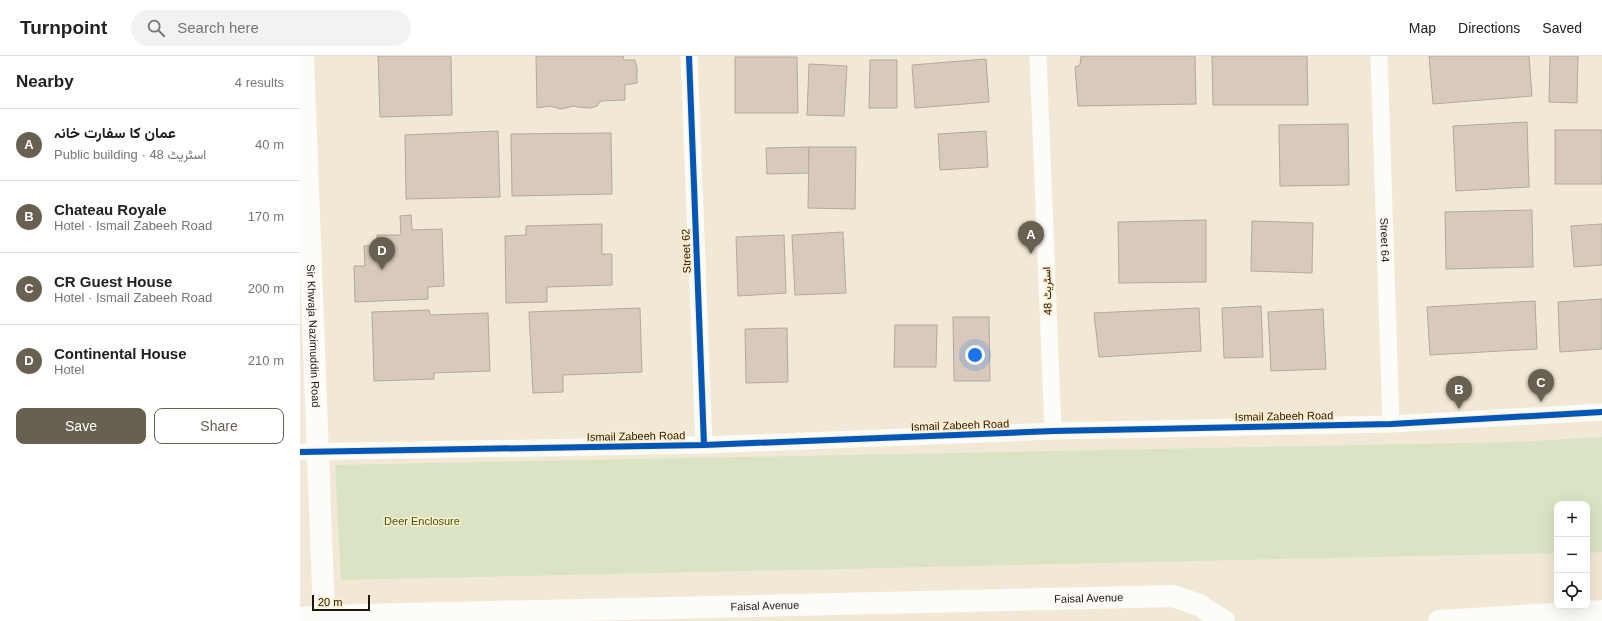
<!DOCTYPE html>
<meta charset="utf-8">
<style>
body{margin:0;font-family:Arial,Vazirmatn,sans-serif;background:#f2f2f2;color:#202124}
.controls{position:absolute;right:12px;bottom:12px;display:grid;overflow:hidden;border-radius:8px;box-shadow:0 4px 16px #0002}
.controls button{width:36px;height:36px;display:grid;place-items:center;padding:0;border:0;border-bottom:1px solid #e0e0e0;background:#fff;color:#202124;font:20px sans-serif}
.scale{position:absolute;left:12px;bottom:10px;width:58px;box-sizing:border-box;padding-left:4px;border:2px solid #1d160a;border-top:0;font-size:11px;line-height:14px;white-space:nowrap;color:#1d160a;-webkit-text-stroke:3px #ffecc9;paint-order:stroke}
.you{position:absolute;left:675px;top:299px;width:14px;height:14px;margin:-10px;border:3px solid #fff;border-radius:50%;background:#1a73e8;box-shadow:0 0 0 6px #1a73e833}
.badge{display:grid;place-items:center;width:26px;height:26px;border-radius:50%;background:#686051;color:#fff;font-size:13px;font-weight:700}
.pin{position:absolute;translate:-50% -33px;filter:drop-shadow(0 1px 2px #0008)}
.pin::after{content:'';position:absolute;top:21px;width:14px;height:12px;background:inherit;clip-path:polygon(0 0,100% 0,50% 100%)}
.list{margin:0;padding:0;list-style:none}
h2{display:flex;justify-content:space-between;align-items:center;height:52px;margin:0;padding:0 16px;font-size:17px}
h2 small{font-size:13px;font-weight:400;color:#757577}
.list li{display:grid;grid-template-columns:26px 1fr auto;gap:12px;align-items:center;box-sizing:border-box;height:72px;padding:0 16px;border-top:1px solid #e0e0e0}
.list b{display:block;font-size:15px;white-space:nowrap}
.list p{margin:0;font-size:13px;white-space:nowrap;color:#757577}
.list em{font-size:13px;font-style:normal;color:#757577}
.actions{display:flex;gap:8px;padding:12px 16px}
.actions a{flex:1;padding:9px 0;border:1px solid #686051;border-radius:8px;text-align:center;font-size:14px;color:#686051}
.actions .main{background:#686051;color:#fff}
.icon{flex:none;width:22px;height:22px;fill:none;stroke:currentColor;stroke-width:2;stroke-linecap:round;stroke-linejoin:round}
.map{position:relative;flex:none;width:1302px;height:565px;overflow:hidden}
header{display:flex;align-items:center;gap:24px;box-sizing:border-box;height:56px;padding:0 20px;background:#fff;border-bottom:1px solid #e0e0e0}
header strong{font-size:19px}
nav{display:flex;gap:22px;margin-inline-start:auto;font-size:14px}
.search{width:280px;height:36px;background:#f2f2f2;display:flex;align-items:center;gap:10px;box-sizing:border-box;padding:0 14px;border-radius:22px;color:#757577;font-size:15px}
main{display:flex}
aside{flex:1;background:#fff}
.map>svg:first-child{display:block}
.green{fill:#dae4c4}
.building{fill:#d8c9bc;stroke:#b3a89e}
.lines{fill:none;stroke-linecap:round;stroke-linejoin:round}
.minor{stroke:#fdfcf9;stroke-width:17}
.secondary{stroke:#fdfcf9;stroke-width:22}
.primary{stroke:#fdfcf9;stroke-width:22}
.cycleway-casing{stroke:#ffecc9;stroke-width:8}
.cycleway{stroke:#0057b8;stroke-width:6}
.labels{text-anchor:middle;stroke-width:3;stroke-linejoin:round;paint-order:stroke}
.street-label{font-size:11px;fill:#1d160a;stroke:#ffecc9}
.park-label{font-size:11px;fill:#355712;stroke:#ffecc9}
</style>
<header>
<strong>Turnpoint</strong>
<div class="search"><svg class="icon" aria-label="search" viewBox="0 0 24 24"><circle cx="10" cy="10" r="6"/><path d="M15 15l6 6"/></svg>Search here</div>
<nav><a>Map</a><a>Directions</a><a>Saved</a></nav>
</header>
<main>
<aside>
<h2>Nearby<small>4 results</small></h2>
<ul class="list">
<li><span class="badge">A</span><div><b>عمان کا سفارت خانہ</b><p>Public building · اسٹریٹ 48</p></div><em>40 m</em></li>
<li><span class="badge">B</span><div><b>Chateau Royale</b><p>Hotel · Ismail Zabeeh Road</p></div><em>170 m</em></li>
<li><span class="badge">C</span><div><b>CR Guest House</b><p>Hotel · Ismail Zabeeh Road</p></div><em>200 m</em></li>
<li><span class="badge">D</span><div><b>Continental House</b><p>Hotel</p></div><em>210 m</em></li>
</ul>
<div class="actions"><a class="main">Save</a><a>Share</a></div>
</aside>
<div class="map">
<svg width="1302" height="565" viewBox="0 0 1302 565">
<rect width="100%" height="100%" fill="#f2e8d6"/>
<!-- green -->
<path class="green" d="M 1302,381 L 1302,496 L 1287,497 L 1287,448 L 1257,448 L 1257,497 L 41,524 L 35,409 L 1213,386 Z"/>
<!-- building -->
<g class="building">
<path d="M 78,0 L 151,0 L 152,59 L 80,61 Z"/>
<path d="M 236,0 L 323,0 L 324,4 L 335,4 L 337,12 L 337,27 L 325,29 L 325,44 L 301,45 L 297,50 L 291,52 L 277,51 L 274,50 L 261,53 L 250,50 L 237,52 Z"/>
<path d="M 781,0 L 895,0 L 896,48 L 778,50 L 775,11 L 780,9 Z"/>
<path d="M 912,0 L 1007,0 L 1008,49 L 913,49 Z"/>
<path d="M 1129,0 L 1229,0 L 1232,40 L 1133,48 Z"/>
<path d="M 1250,0 L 1278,0 L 1277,47 L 1249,46 Z"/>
<path d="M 435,1 L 497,1 L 498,57 L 435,57 Z"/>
<path d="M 686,3 L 689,46 L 615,52 L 612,9 Z"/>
<path d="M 570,4 L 597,4 L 597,52 L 569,52 Z"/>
<path d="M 509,8 L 547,10 L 544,60 L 507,59 Z"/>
<path d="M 1227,66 L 1229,131 L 1156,135 L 1153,70 Z"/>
<path d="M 1048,68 L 1049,129 L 980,130 L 979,69 Z"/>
<rect x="1255" y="74" width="47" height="54"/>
<path d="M 198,75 L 200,141 L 106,143 L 105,79 Z"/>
<path d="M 686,75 L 688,111 L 640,114 L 638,78 Z"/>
<path d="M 311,77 L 312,138 L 212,140 L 211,78 Z"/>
<path d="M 509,91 L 509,117 L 467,118 L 466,92 Z"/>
<path d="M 509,91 L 556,91 L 555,153 L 508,152 Z"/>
<path d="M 1232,154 L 1233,211 L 1146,213 L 1145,156 Z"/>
<path d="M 111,159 L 112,174 L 142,173 L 144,230 L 128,231 L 128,243 L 55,246 L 54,210 L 65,210 L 64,190 L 77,189 L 77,179 L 101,179 L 100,160 Z"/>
<path d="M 906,164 L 906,226 L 819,227 L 818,166 Z"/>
<path d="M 952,165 L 1013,167 L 1012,217 L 951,215 Z"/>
<path d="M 302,168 L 302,198 L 312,198 L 312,229 L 247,231 L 247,246 L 206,247 L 205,180 L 226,179 L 226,170 Z"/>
<path d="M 1302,168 L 1302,209 L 1274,211 L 1271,170 Z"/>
<path d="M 543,176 L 546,237 L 495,239 L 492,179 Z"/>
<path d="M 484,179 L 486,237 L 438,240 L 436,181 Z"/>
<path d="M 1302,243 L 1302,293 L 1260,296 L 1258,246 Z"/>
<path d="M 1235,245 L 1237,293 L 1130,299 L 1127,251 Z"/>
<path d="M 961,250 L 963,301 L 924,302 L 922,252 Z"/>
<path d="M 340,252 L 342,316 L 263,319 L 263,336 L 233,337 L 229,256 Z"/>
<path d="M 899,252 L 901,295 L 799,301 L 794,257 Z"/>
<path d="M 1023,253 L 1026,313 L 971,315 L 968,256 Z"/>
<path d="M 129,254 L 130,259 L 188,257 L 190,315 L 134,317 L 134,323 L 74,325 L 72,256 Z"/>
<path d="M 653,261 L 689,261 L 690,325 L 654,325 Z"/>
<path d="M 595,269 L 637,269 L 636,311 L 594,311 Z"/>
<path d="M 487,272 L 488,326 L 446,327 L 445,273 Z"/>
</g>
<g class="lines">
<!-- minor -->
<g class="minor">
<path d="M 389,0 L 404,389"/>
<path d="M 738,0 L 753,375"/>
<path id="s1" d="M 1079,0 L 1091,368"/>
<path d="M 0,396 L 404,389 L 753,375 L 1091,368 L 1302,356"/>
</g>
<!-- secondary -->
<path class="secondary" id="s2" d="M 3,0 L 24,560"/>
<!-- primary -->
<g class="primary">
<path id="s3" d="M 0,562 L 24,560 L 873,540 L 899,549 L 924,565"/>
<path d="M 1139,565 L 1302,555"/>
</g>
<!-- cycleway casing -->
<g class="cycleway-casing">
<g id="cycleway">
<path d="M 389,0 L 404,389"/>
<path d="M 0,396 L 404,389 L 753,375 L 1091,368 L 1302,356"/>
</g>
</g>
<!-- cycleway -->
<use href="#cycleway" class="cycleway"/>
</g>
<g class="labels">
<!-- street labels -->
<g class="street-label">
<text dy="4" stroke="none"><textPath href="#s1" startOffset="184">Street 64</textPath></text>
<text transform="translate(386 195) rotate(-92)" y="4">Street 62</text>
<text transform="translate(747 235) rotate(-92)" y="4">اسٹریٹ 48</text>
<text dy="4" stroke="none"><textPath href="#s2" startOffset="280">Sir Khwaja Nazimuddin Road</textPath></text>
<text transform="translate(984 360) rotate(-1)" y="4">Ismail Zabeeh Road</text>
<text transform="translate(660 369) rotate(-2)" y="4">Ismail Zabeeh Road</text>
<text transform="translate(336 380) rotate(-1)" y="4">Ismail Zabeeh Road</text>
<text dy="4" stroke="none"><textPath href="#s3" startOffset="789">Faisal Avenue</textPath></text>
<text dy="4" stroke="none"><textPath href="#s3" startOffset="465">Faisal Avenue</textPath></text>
</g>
<!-- park labels -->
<g class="park-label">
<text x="122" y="469">Deer Enclosure</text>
</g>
</g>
</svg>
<div class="controls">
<button>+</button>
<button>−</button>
<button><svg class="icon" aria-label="locate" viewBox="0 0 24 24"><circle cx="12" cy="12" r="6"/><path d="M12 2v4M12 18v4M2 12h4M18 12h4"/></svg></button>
</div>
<div class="scale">20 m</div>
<div class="you"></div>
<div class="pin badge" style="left:731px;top:198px">A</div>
<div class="pin badge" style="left:1159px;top:353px">B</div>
<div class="pin badge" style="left:1241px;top:346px">C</div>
<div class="pin badge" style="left:82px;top:214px">D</div>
</div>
</main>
